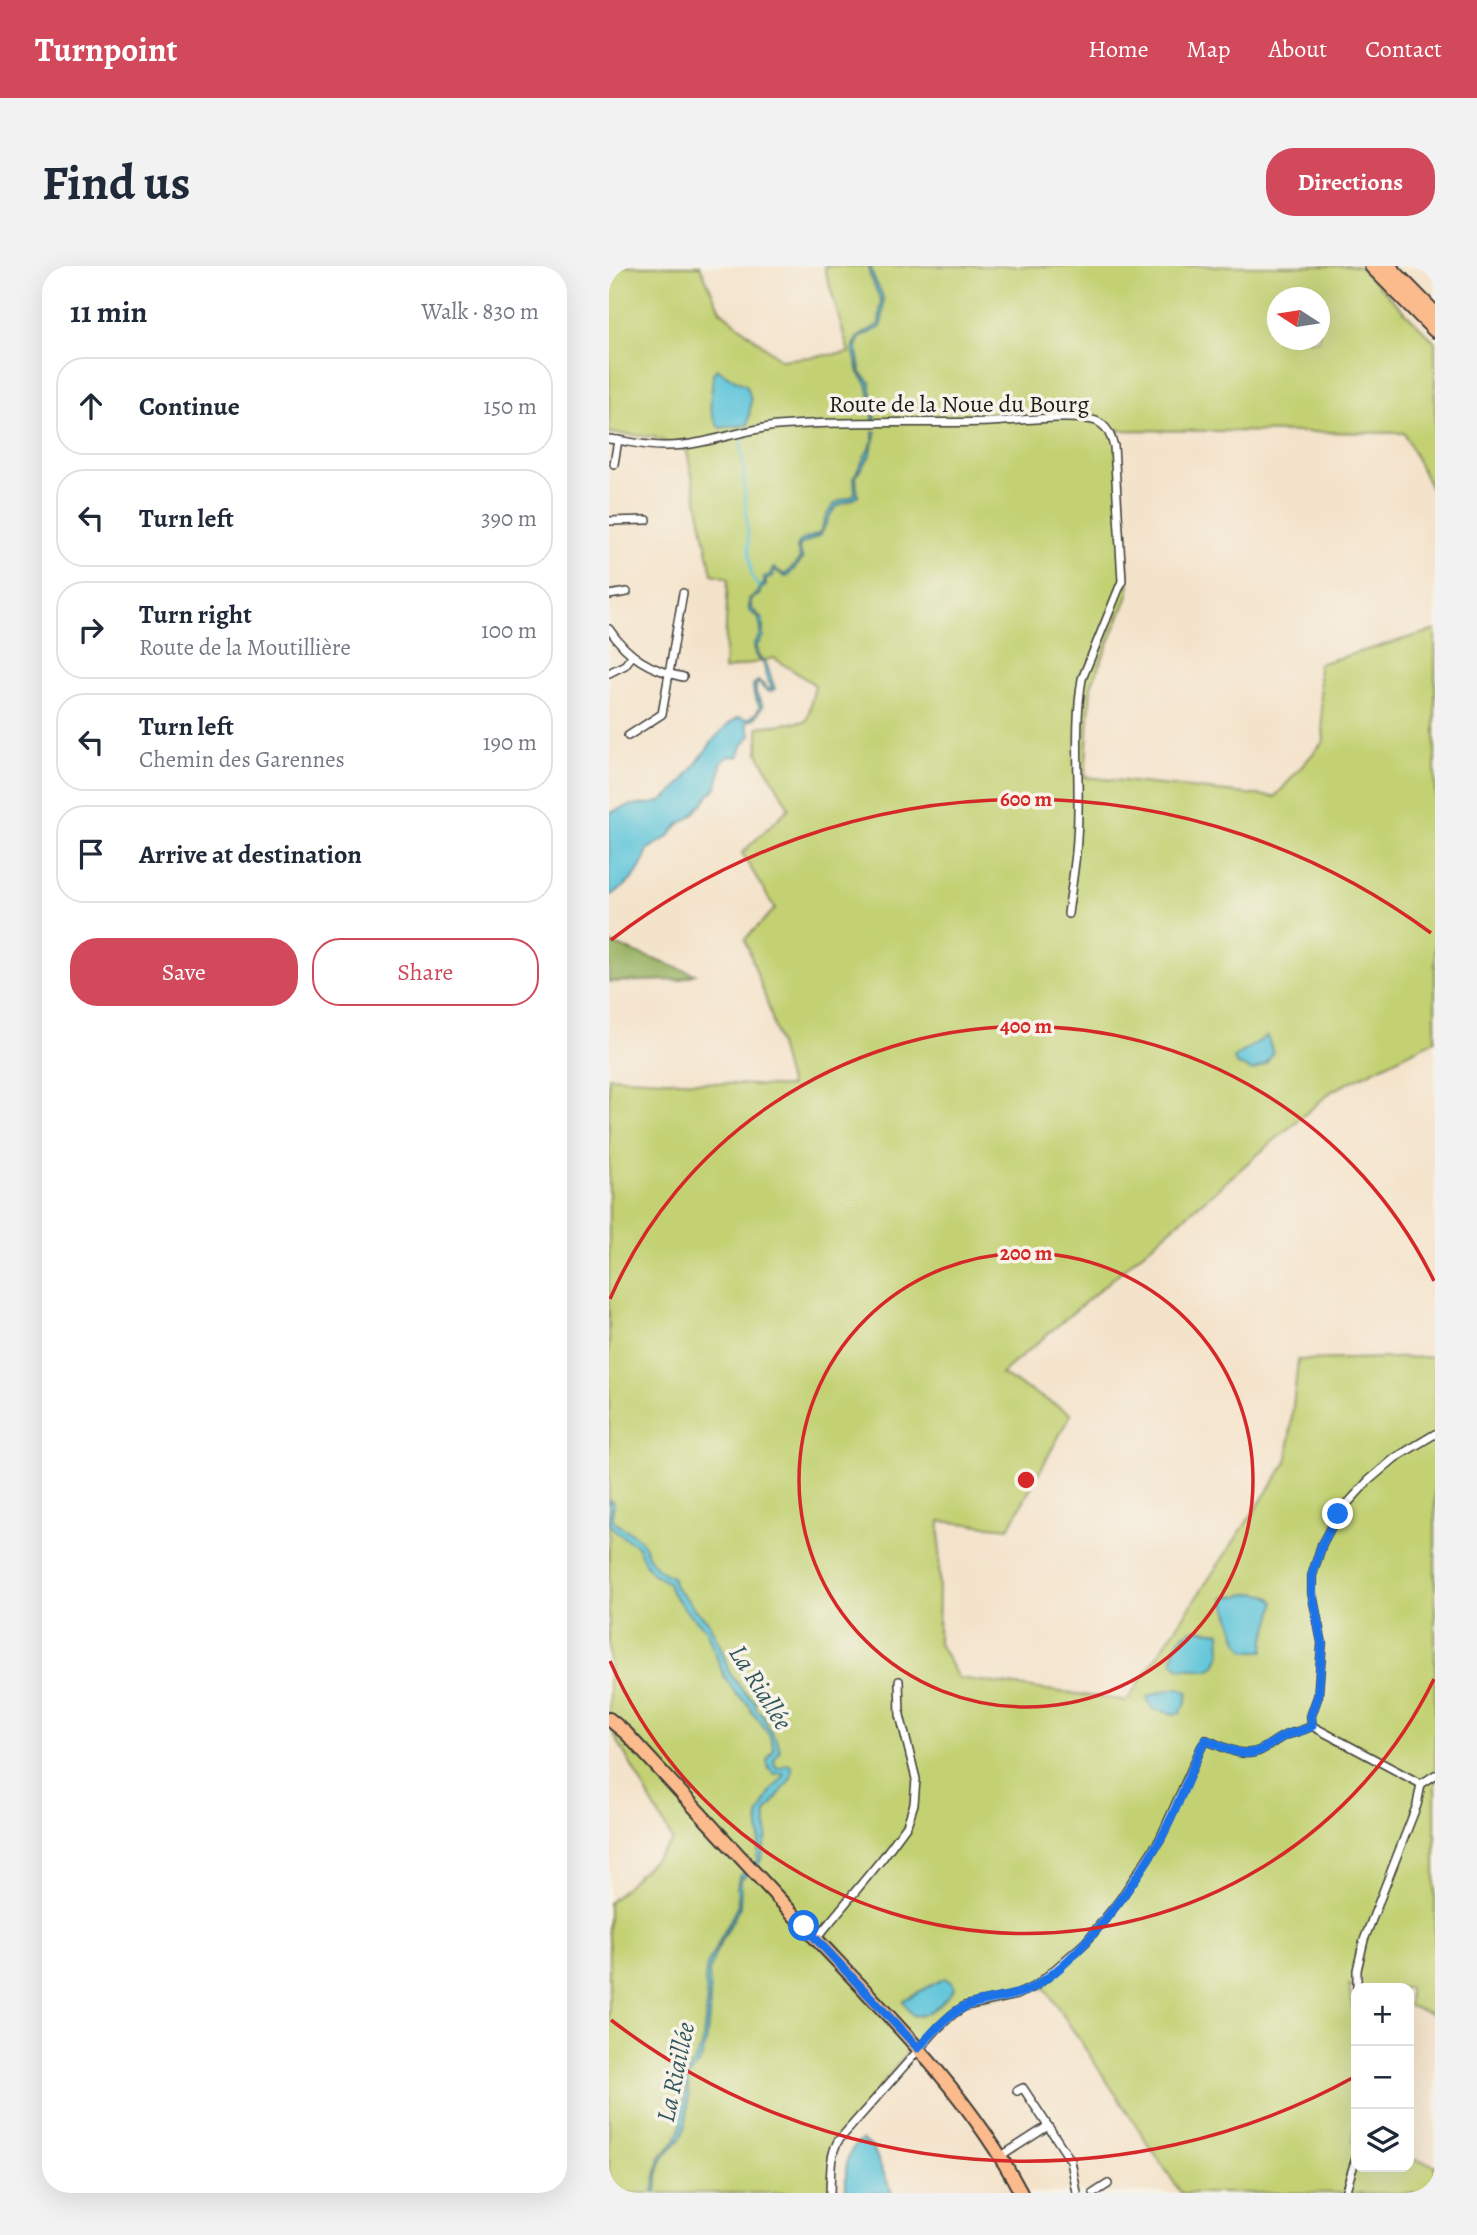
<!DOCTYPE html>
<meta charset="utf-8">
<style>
body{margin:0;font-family:Alegreya,serif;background:#f2f2f3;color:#1f2937}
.controls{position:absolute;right:21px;bottom:21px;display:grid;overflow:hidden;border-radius:14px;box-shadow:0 7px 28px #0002}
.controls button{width:63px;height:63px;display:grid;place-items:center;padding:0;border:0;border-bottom:2px solid #e0e1e3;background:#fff;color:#1f2937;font:35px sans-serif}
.compass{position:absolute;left:658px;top:21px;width:63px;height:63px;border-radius:50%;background:#fff;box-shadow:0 7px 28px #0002;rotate:282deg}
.stop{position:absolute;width:21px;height:21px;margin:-16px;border:5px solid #1a73e8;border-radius:50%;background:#fff}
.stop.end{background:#1a73e8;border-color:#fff;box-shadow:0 2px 7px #0008}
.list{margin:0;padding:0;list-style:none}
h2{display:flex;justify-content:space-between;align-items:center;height:91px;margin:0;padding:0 28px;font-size:30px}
h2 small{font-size:23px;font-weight:400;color:#747a83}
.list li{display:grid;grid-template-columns:46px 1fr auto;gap:21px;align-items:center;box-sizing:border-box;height:98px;margin:0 14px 14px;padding:0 14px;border:2px solid #e0e1e3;border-radius:28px}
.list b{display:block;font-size:26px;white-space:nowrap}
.list p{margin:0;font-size:23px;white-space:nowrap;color:#747a83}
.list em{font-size:23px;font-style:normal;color:#747a83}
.actions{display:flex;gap:14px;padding:21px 28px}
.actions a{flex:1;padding:16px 0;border:2px solid #d1495b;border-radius:28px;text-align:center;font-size:24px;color:#d1495b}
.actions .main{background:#d1495b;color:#fff}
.icon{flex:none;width:38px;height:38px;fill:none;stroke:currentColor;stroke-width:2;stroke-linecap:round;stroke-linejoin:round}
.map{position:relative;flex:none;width:826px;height:1927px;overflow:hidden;border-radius:28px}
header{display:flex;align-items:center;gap:42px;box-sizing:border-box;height:98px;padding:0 35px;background:#d1495b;color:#fff}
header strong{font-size:33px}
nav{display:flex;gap:38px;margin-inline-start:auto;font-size:24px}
.intro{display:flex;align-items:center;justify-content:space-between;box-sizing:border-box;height:168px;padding:0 42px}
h1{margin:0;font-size:49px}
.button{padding:18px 32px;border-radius:28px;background:#d1495b;color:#fff;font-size:24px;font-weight:700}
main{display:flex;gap:42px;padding:0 42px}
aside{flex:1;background:#fff;border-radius:28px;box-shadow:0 7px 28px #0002}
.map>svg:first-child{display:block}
.green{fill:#c3d173;stroke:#707648;stroke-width:2;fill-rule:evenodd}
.forest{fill:#9ab365;stroke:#5b6840;stroke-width:2}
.water{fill:#5dc5da;stroke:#3c707b;stroke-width:2}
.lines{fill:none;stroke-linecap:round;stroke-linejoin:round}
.stream{stroke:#5dc5da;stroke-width:2.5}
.minor-casing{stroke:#3c3a36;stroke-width:10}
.primary-casing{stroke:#3c3a36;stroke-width:16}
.motorway-casing{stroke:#3c3a36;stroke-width:18}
.minor{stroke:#fff;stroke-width:7}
.primary{stroke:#fbbb8c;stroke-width:12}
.motorway{stroke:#fbbb8c;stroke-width:14}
.route{stroke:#1a73e8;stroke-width:9}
.ring{fill:none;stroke:#d62828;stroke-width:3.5}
.labels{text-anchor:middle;stroke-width:7;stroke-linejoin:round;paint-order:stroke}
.street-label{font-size:24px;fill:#1c1c1c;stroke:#f7f3e8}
.water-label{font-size:26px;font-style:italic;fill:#33575e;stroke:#f7f3e8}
.centre{fill:#d62828;stroke:#f7f3e8;stroke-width:3.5}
.ring-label{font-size:21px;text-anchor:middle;font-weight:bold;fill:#d62828;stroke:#f7f3e8;stroke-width:7;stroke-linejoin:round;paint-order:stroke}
</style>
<header>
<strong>Turnpoint</strong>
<nav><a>Home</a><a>Map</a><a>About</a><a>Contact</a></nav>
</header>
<div class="intro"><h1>Find us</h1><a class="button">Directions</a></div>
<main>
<aside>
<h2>11 min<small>Walk · 830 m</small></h2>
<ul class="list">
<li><svg class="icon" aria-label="ahead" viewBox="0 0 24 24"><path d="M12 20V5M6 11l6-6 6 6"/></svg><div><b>Continue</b></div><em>150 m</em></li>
<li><svg class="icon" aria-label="left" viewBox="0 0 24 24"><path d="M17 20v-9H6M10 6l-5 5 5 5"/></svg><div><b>Turn left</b></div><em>390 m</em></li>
<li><svg class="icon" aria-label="right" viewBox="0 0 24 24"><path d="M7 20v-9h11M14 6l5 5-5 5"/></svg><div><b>Turn right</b><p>Route de la Moutillière</p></div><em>100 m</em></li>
<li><svg class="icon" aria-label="left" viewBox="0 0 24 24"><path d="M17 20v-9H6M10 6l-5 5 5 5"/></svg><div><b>Turn left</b><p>Chemin des Garennes</p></div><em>190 m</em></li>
<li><svg class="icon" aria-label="arrive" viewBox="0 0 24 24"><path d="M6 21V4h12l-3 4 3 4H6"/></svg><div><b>Arrive at destination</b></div></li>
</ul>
<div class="actions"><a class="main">Save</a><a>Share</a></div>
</aside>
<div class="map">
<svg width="826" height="1927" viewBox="0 0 826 1927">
<rect width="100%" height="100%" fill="#f7f3e8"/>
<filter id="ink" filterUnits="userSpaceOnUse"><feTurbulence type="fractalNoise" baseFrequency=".0143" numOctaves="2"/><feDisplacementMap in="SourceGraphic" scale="14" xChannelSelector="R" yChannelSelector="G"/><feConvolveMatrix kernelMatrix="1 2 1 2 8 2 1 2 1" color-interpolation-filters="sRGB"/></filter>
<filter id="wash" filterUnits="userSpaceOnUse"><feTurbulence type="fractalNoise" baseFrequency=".00686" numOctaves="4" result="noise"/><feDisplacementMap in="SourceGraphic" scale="28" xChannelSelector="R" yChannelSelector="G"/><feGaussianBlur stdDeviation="1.57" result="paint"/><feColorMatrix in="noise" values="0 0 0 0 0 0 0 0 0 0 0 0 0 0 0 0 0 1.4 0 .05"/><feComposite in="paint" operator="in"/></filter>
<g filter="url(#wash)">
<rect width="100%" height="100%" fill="#f4e3cb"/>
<!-- green -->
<path class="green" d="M 0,0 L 91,0 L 111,44 L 172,94 L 240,87 L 215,0 L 750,0 L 826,76 L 826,231 L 795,167 L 509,164 L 520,327 L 482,420 L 476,511 L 666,531 L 715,475 L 709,398 L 826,364 L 826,774 L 723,825 L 392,1108 L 462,1148 L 400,1262 L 331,1255 L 329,1376 L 349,1412 L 518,1435 L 678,1196 L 689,1094 L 826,1091 L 826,1749 L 800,1740 L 800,1722 L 750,1722 L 740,1719 C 749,1770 751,1824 744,1876 L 747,1877 L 747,1901 L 800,1901 L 800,1892 L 826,1899 L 826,1927 L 572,1927 L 436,1722 L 346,1738 L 301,1783 L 220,1886 L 227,1927 L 0,1927 L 0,1637 L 64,1575 L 0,1459 L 0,811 L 181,821 L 161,745 L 136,673 L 166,643 L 133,587 L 180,542 L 149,487 L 149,461 L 198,455 L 206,419 L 165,392 L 115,404 L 119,312 L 103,308 L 78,185 L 45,171 L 0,167 ZM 668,32 L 710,32 L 710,74 L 668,74 Z"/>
<!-- forest -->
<path class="forest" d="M 0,677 L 86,708 L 71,714 L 0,716 Z"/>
<!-- water -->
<g class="water">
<path d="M 260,0 L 262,0 C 262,12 271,20 274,32 C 276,41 273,52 272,61 L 251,72 L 247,80 L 252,107 L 261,116 L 267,154 L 264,155 L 264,146 L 258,118 L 250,107 L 244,83 L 248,72 L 270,58 L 272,35 L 260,7 Z"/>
<path d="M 108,103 C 117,111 127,113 138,120 L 142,134 L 139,159 L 111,162 C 95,143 104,129 104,107 Z"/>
<path d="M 264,166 L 267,166 L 260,191 L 247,210 L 249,230 C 243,236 239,235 232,238 C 221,244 217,258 212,269 L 191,279 L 190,284 L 194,293 L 179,310 L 176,311 L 166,304 L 163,311 L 157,314 L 157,320 L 152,323 L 150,329 L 142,333 L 142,342 L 154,354 L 154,370 L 147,381 L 149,390 L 157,397 L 166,423 L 160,426 L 156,424 L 150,417 L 147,418 L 147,427 L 154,440 L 147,451 L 137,457 L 142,469 L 134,478 L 129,491 L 120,490 L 112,497 L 111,508 L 108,520 L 83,550 L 69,559 L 59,571 L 39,583 C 32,606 21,619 0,630 L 0,547 C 10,543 21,538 32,538 C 40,537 45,539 52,535 C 84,515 98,469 130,451 C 132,451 134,453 136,453 C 143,453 149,445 151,441 L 145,429 L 144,419 L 149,415 L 154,418 L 158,423 L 163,422 L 157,410 L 155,398 L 146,389 L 145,377 C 153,370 153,361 149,351 L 140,345 L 140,333 L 148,327 L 150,321 L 155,318 L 155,311 L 161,309 L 163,303 L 165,302 L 176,309 L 191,293 L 188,282 L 191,275 L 211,267 C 214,256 220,241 230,235 C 237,232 241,233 246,228 L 245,211 L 264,175 Z"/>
<path d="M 658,770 L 664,787 L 657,798 L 644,805 L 627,798 L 625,792 Z"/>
<path d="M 0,1233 L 5,1237 C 5,1242 2,1249 4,1253 C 8,1261 20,1264 27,1270 C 45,1286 32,1297 63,1311 L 66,1321 L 81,1336 L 85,1343 L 99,1355 L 112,1382 L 120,1406 L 134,1425 L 146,1436 L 148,1444 C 157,1449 156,1455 160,1463 C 165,1472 169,1472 171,1485 L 165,1494 L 166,1500 L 170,1502 L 179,1498 L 183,1501 L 182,1512 L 157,1547 C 155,1556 159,1562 158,1570 C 158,1574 155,1578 155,1581 C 152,1601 147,1601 132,1613 L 131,1641 L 107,1686 L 100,1706 L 101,1741 L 97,1778 L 92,1793 L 79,1813 C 80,1830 80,1857 71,1873 C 67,1879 60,1883 56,1889 C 48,1900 49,1915 48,1927 L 44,1926 L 51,1891 L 66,1875 L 71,1864 L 77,1822 L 75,1814 L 93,1781 L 98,1738 L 96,1713 L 98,1699 L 129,1639 L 128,1623 L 130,1610 L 148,1595 L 151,1571 L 149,1550 L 162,1525 L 175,1510 L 174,1507 L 165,1508 L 160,1503 L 158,1495 L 165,1483 L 161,1471 L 150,1454 L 143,1447 L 141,1440 L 127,1428 L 115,1410 L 96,1362 L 80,1348 L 61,1324 L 59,1317 L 43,1307 L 38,1301 L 28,1280 L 7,1266 L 1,1259 Z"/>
<path d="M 647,1327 L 660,1330 L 666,1336 C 664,1354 655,1365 655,1385 L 637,1385 L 629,1375 L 615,1333 L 617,1331 Z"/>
<path d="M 587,1363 L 611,1366 L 612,1386 L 606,1400 L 599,1404 L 570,1402 L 564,1396 C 563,1381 572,1367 587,1363 Z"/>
<path d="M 571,1422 L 579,1427 L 577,1437 L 571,1447 L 565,1448 L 543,1443 L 538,1432 C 544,1427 562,1423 571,1422 Z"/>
<path d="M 336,1712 L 344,1718 L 345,1722 C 336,1735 318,1753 303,1749 L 294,1735 L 296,1733 Z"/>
<path d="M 253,1874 L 264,1882 L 283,1927 L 237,1927 C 237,1906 234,1886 253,1874 Z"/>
</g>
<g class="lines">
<!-- stream -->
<path class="stream" d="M 132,174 L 140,286 L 143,311 L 150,321"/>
</g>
</g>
<g filter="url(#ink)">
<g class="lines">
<!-- minor casing -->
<g class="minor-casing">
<g id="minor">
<path d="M 0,173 C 19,175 39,181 58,180 C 94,180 131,164 168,160 C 239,154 310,158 381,156 C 405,155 468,148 487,155 C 499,160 501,169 505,180 L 513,315 L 473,413 C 464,466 472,519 468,572 C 467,597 462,623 459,648"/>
<path d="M 5,198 L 9,174"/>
<path d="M 0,255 L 38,254"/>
<path d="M 0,329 L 18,326"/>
<path d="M 0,363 C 19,391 41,404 74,411"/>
<path d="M 0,407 L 16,399 L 23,390"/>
<path d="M 19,470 L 53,448 L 74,327"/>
<path d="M 703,1460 L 702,1450 L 709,1430 L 713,1377 L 703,1327 L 703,1310 L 713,1278 L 729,1248 L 759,1215 L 786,1192 L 826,1168"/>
<path d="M 207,1673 L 273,1593 L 298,1559 L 305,1538 L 307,1513 L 291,1449 L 290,1415"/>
<path d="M 748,1722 L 748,1704 L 755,1674 L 808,1539 L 812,1518"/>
<path d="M 408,1825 L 414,1822 L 462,1895 L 468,1927"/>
<path d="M 391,1891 L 439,1860"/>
<path d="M 221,1927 C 222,1909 220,1891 229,1875 L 329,1762 L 344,1748 L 356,1740 L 408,1729 L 428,1719 L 477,1676 L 510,1635 L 551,1573 L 592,1482 L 597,1474 C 615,1481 634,1493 652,1484 C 660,1480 668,1473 677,1469 C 686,1466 694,1465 703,1460 L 812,1518 L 826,1509"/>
<path d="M 485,1927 L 499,1918"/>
<path d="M 736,1927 L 747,1892"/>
</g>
</g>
<!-- primary casing -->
<g class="primary-casing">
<path id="primary" d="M 0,1453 L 17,1467 C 76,1531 135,1595 194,1659 C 271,1741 360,1827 412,1927"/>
</g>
<!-- motorway casing -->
<g class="motorway-casing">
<g id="motorway">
<path d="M 763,0 L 826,64"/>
<path d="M 779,0 L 826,48"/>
</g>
</g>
<!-- minor -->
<use href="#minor" class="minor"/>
<!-- primary -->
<use href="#primary" class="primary"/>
<!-- motorway -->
<use href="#motorway" class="motorway"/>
</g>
</g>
<g class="lines" filter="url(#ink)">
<!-- route -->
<path class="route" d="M 195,1660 L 309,1782 C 323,1768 338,1748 357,1740 C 380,1731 406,1733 428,1719 C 474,1690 523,1621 551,1574 C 567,1546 579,1512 592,1482 L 597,1474 C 615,1481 634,1493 652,1484 C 660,1480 668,1473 677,1469 C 686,1466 695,1465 703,1460 L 702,1450 L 709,1430 L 713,1377 L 703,1327 L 703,1310 L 713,1278 L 729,1248"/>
</g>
<!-- distance rings -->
<g class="ring">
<circle cx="417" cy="1214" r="227"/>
<path d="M825 1413A454 454 0 0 1 1 1395M1 1033A454 454 0 0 1 825 1015"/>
<path d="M747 1810A681 681 0 0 1 2 1754M2 674A681 681 0 0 1 822 667"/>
</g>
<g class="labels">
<!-- street labels -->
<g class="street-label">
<text x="350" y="146">Route de la Noue du Bourg</text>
</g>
<!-- water labels -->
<g class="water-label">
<text transform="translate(152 1421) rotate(58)" y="9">La Riallée</text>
<text transform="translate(66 1806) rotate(-78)" y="9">La Riaillée</text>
</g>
</g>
<circle cx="417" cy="1214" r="10" class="centre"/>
<g class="ring-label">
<text x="417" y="540">600 m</text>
<text x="417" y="767">400 m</text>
<text x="417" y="994">200 m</text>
</g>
</svg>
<div class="controls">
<button>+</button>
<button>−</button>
<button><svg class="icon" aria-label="layers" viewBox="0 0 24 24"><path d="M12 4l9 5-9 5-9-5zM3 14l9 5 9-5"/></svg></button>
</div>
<svg class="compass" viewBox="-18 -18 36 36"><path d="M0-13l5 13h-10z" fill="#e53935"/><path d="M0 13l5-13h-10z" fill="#747a83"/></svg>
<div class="stop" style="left:195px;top:1660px"></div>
<div class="stop end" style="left:729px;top:1248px"></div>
</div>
</main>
